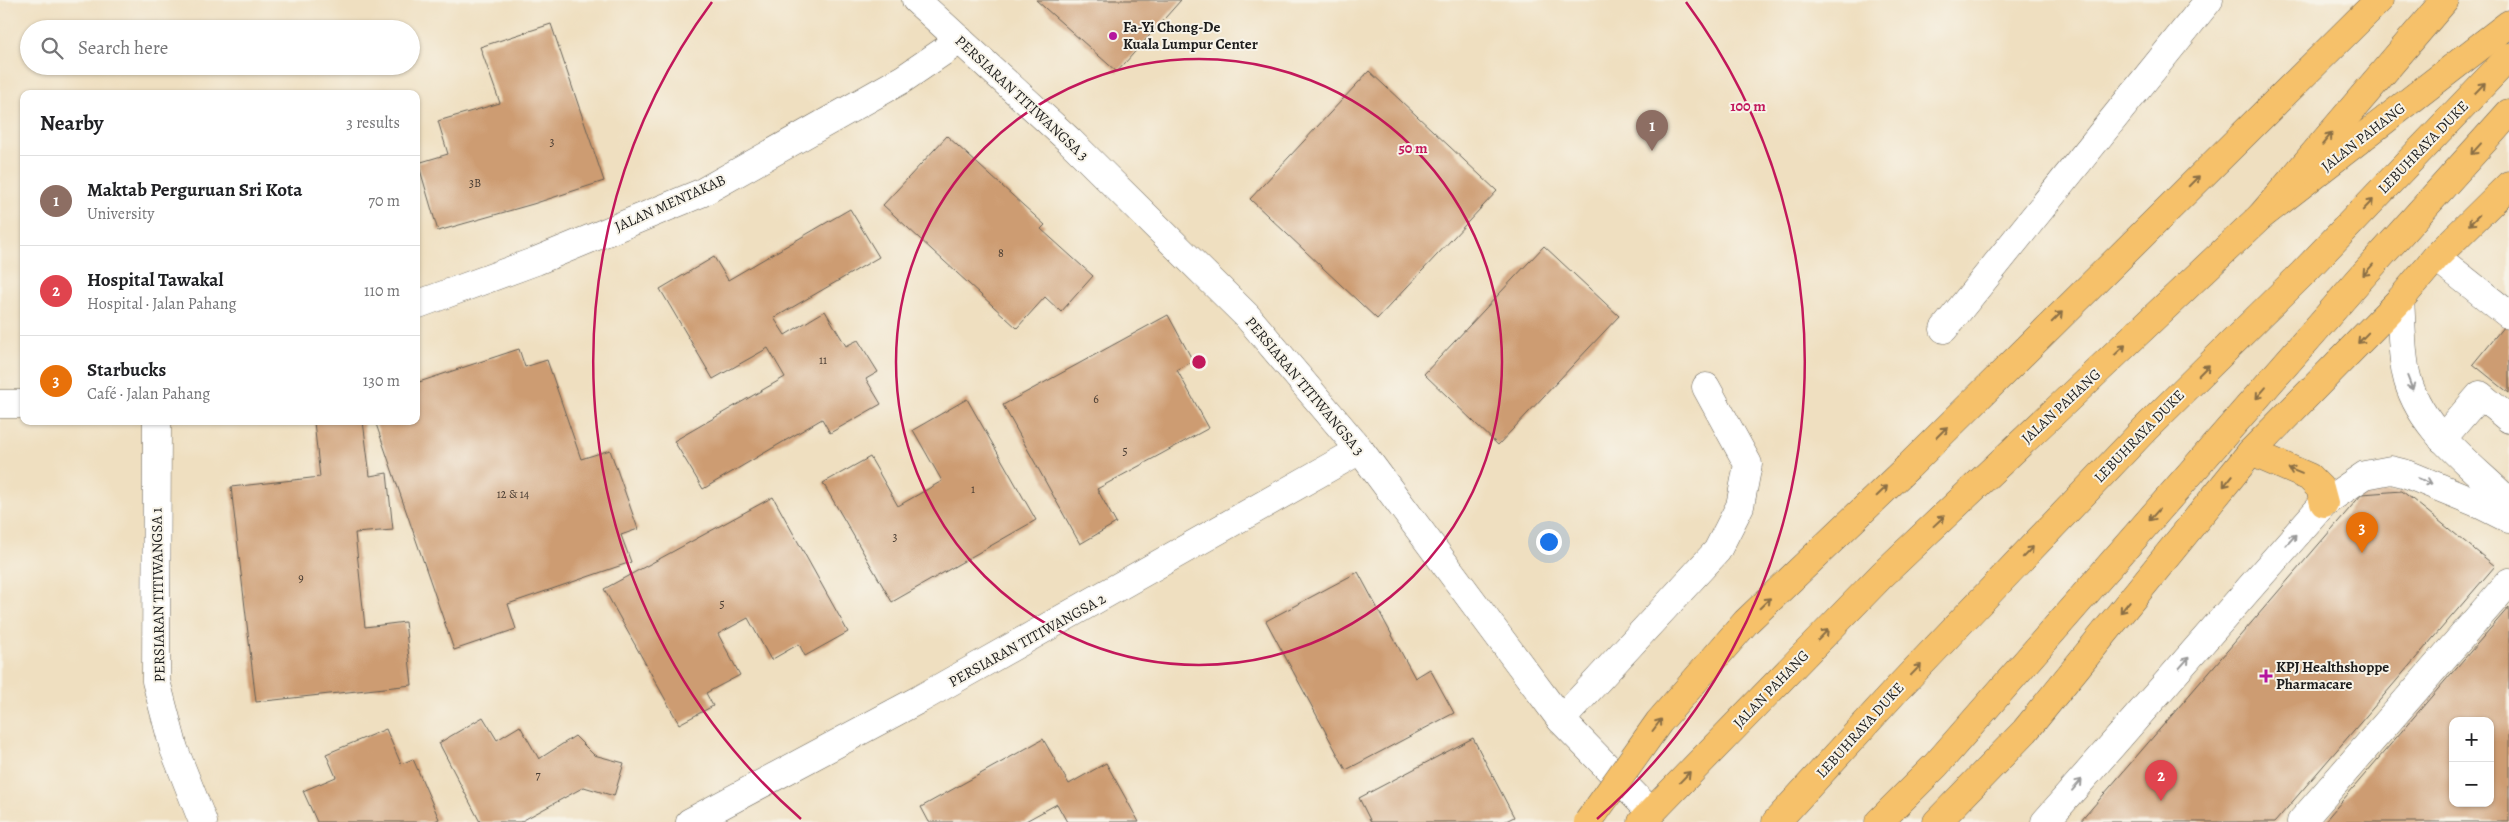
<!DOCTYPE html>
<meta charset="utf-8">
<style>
body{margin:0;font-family:Alegreya,serif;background:#f6f6f6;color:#202124}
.controls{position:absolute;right:15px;bottom:15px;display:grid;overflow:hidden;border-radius:10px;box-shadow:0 1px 4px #0004}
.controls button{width:45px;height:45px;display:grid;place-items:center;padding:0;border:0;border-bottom:1px solid #e0e0e0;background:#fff;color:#202124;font:25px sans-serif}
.you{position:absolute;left:1548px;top:541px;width:18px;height:18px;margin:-12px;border:4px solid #fff;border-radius:50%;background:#1a73e8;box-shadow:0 0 0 8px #1a73e833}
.badge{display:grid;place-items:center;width:32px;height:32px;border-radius:50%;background:#0f766e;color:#fff;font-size:16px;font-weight:700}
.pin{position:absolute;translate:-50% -41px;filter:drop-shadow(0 1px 2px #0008)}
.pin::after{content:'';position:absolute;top:26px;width:18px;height:15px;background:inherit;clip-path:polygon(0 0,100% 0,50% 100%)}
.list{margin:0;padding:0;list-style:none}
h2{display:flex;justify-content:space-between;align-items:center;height:65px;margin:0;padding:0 20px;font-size:21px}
h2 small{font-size:16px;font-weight:400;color:#757577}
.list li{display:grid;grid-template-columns:32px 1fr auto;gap:15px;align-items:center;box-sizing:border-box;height:90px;padding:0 20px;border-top:1px solid #e0e0e0}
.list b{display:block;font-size:19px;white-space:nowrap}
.list p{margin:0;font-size:16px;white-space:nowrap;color:#757577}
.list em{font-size:16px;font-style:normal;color:#757577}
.icon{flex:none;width:28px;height:28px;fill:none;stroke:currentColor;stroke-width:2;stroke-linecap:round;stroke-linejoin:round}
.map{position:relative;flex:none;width:2509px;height:822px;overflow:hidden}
.search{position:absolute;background:#fff;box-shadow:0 1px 4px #0004;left:20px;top:20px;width:400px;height:55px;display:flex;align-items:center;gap:12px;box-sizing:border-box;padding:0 18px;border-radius:28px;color:#757577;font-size:19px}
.panel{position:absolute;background:#fff;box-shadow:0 1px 4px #0004;left:20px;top:90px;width:400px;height:335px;border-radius:10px}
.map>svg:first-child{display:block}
.building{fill:#cd9c72;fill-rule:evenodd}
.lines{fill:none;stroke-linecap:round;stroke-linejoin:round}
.minor-casing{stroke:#666055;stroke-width:29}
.major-casing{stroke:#666055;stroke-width:29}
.highway-casing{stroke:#666055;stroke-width:29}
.minor{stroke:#fff;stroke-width:28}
.major{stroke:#f6c16b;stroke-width:28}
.highway{stroke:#f6c16b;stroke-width:28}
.highway-bridge-casing{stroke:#666055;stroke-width:29;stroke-linecap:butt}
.highway-bridge{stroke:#f6c16b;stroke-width:28}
.oneway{stroke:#896e44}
.oneway2{stroke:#999}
.ring{fill:none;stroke:#c2185b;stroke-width:2.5}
.poi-dot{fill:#b5179e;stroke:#f7f3e8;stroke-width:2}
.labels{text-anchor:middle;stroke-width:4;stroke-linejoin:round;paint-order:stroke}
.number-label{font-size:12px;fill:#483c32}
.poi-label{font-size:15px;font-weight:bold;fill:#1c1c1c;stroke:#f7f3e8;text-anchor:start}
.street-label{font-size:15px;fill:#1c1c1c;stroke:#f7f3e8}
.centre{fill:#c2185b;stroke:#f7f3e8;stroke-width:2.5}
.ring-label{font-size:15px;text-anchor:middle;font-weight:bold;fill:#c2185b;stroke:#f7f3e8;stroke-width:4;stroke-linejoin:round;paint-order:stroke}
</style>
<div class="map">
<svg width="2509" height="822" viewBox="0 0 2509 822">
<rect width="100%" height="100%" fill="#f7f3e8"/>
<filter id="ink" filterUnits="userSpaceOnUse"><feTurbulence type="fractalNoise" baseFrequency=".02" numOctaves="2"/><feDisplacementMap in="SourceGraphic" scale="10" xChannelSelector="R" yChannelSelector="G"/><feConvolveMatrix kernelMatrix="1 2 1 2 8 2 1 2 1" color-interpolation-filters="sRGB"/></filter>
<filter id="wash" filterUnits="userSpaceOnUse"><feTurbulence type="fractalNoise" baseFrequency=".0096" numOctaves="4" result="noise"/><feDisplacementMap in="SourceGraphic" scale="20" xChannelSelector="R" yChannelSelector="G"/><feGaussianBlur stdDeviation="1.12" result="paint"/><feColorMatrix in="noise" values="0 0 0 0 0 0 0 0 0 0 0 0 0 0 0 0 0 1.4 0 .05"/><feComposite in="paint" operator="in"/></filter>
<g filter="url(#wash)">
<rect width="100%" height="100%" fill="#efdfc0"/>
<g id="blocks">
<!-- building -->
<g class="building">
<path d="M 1036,0 L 1181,0 L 1117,72 Z"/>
<path d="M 551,24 L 604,181 L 533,204 L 438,231 L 418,163 L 448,154 L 438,121 L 500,103 L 480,47 Z"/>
<path d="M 1369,71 L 1497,191 L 1377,319 L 1250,199 Z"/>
<path d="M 947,136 L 1045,225 L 1041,229 L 1093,276 L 1061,312 L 1045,297 L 1017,328 L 883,205 Z"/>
<path d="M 850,209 L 879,257 L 774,318 L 785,335 L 825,311 L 846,346 L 858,340 L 878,372 L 866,379 L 881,404 L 830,433 L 822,419 L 703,489 L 674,441 L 785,377 L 768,348 L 713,379 L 660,289 L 714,257 L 728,280 Z"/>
<path d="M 1544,246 L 1619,316 L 1498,445 L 1424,374 Z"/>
<path d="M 1168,315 L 1193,361 L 1177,370 L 1209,428 L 1097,489 L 1116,523 L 1080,544 L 1003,405 Z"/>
<path d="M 2509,320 L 2509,393 L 2473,364 Z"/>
<path d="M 519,349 L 525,367 L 547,360 L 581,459 L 610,450 L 638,529 L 621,535 L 631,562 L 508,604 L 516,629 L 454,650 L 375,421 L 416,421 L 416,383 Z"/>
<path d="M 967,399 L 1036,520 L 892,602 L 823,483 L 870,457 L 898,506 L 942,481 L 913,430 Z"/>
<path d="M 321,421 L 363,421 L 370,476 L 387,473 L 393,530 L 355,533 L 365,627 L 405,622 L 412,685 L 256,702 L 231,487 L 320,477 L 314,422 Z"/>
<path d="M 2402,491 L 2495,566 L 2275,822 L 2080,822 L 2362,494 Z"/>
<path d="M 773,497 L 848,632 L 805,656 L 799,644 L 771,660 L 748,618 L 718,634 L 740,675 L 706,693 L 713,706 L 679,724 L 604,589 Z"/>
<path d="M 1358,572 L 1415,678 L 1430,669 L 1454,713 L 1346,770 L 1266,621 Z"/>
<path d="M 2509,607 L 2509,822 L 2324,822 L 2438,689 ZM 2453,721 L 2490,721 L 2490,803 L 2453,803 Z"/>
<path d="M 483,717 L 497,740 L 520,726 L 539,759 L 575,736 L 594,755 L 624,763 L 614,796 L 584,787 L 520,822 L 480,822 L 439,743 Z"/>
<path d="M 386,729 L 401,764 L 413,759 L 439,819 L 433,822 L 317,822 L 303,791 L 336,777 L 326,754 Z"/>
<path d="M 1473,738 L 1514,817 L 1504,822 L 1371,822 L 1359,798 Z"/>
<path d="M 1043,739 L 1069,784 L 1106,763 L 1139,822 L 1067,822 L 1057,804 L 1024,822 L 929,822 L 921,807 Z"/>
</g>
</g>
</g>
<g filter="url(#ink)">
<use href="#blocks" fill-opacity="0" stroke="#666055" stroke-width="1"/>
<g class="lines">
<!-- minor casing -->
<g class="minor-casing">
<g id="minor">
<path d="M 916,0 L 1070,141 L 1247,316 L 1360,450 L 1561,720 L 1651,812"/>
<path d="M 2436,257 L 2509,315"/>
<path d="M 2400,300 C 2402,324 2401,349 2406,373 C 2417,428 2471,464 2509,502"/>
<path d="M 416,305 L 536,261 L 701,193 L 903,79 L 960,40"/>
<path d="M 1944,329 L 2209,0"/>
<path d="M 0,404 L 24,404"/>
<path d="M 157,421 L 156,681 L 174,749 L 203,822"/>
<path d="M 2442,439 L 2480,395 L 2509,419"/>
<path d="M 1561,720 L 1717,551 L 1740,506 L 1748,464 L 1706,387"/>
<path d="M 690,822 L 920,699 L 1360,450"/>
<path d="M 2045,822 L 2324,503 L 2365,475 L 2391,470 L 2407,474 L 2475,502 L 2509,519"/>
<path d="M 2301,822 L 2509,582"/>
</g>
</g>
<!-- major casing -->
<g class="major-casing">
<g id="major">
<path d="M 2251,452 L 2309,477 L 2320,488 L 2324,503"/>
<path d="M 1642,822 L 1882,575 L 2261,216 L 2509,24"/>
<path d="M 1937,822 L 2025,731 L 2251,452 L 2400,300 L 2436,257 L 2509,185"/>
</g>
</g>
<!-- highway casing -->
<g class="highway-casing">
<g id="highway">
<path d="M 2261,216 L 2445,0"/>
<path d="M 1908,467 L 2379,0"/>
<path d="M 1776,822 L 1898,688 L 2145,429 L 2303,273 L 2509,57"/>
<path d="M 1879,822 L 1936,765 L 2359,280 L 2509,113"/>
</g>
</g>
<!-- minor -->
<use href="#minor" class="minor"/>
<!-- major -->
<use href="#major" class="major"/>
<!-- highway -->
<use href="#highway" class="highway"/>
<!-- highway-bridge casing -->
<g class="highway-bridge-casing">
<path id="highway-bridge" d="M 1588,822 L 1659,722 L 1746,622 L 1908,467"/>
</g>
<!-- highway-bridge -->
<use href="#highway-bridge" class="highway-bridge"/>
</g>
<!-- one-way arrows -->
<defs><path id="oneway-shaft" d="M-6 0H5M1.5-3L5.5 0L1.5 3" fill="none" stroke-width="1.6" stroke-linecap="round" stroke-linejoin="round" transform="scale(1.25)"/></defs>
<g class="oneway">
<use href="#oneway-shaft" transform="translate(2480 88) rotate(-46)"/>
<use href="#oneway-shaft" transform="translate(2327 139) rotate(-50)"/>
<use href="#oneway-shaft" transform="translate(2476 149) rotate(132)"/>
<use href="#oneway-shaft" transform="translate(2194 181) rotate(-45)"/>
<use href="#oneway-shaft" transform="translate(2368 205) rotate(-46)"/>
<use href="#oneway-shaft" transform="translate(2474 220) rotate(135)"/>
<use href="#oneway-shaft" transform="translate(2368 270) rotate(132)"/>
<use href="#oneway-shaft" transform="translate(2057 317) rotate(-45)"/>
<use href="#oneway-shaft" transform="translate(2363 338) rotate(134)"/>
<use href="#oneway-shaft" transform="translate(2120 350) rotate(-43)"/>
<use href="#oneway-shaft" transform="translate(2204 370) rotate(-45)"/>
<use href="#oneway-shaft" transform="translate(2261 393) rotate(131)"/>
<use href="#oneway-shaft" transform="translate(1942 432) rotate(-45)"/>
<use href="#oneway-shaft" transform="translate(2295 471) rotate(-158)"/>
<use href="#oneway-shaft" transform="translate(2228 481) rotate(129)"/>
<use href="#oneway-shaft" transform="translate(1882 491) rotate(-44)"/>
<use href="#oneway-shaft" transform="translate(2154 515) rotate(131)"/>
<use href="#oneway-shaft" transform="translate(1939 521) rotate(-43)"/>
<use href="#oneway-shaft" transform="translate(2028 552) rotate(-46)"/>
<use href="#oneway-shaft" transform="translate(1765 603) rotate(-44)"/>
<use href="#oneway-shaft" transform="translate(2125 607) rotate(129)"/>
<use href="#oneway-shaft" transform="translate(1823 635) rotate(-46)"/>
<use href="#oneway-shaft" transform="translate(1916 670) rotate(-46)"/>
<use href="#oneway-shaft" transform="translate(1657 725) rotate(-53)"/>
<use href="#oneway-shaft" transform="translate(1685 777) rotate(-46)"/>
</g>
<g class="oneway2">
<use href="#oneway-shaft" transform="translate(2410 383) rotate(69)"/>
<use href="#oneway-shaft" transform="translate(2425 481) rotate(22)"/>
<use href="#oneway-shaft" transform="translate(2291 540) rotate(-49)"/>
<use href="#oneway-shaft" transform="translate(2184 663) rotate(-49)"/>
<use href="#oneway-shaft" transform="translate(2077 785) rotate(-49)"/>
</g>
</g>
<!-- distance rings -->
<g class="ring">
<circle cx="1199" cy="362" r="303"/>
<path d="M801 819A606 606 0 0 1 712 2M1686 2A606 606 0 0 1 1597 819"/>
</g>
<!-- markers -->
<g class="poi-dot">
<circle cx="1113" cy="36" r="5"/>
<path d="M2263.5 668.5h5v5h5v5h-5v5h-5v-5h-5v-5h5z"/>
</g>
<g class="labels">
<!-- number labels -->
<g class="number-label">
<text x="552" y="146">3</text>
<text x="475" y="187">3B</text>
<text x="1001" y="257">8</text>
<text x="823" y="364">11</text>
<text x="1096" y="403">6</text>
<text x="1125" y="455">5</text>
<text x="973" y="493">1</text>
<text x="513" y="498">12 &amp; 14</text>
<text x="895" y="541">3</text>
<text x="301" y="582">9</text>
<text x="722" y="608">5</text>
<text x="538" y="779">7</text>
</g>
<!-- poi labels -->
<g class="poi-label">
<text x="1123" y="32">Fa-Yi Chong-De<tspan x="1123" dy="17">Kuala Lumpur Center</tspan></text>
<text x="2276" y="672">KPJ Healthshoppe<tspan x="2276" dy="17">Pharmacare</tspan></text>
</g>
<!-- street labels -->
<g class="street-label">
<text transform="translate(1022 98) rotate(43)" y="5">PERSIARAN TITIWANGSA 3</text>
<text transform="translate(2363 137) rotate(-38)" y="5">JALAN PAHANG</text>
<text transform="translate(2423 147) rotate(-46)" y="5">LEBUHRAYA DUKE</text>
<text transform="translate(670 203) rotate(-24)" y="5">JALAN MENTAKAB</text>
<text transform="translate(1305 386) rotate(50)" y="5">PERSIARAN TITIWANGSA 3</text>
<text transform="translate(2061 406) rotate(-43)" y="5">JALAN PAHANG</text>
<text transform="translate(2139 436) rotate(-46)" y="5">LEBUHRAYA DUKE</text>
<text transform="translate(158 595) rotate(-91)" y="5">PERSIARAN TITIWANGSA 1</text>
<text transform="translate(1027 640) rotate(-29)" y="5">PERSIARAN TITIWANGSA 2</text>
<text transform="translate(1771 689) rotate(-46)" y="5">JALAN PAHANG</text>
<text transform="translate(1860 730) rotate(-48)" y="5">LEBUHRAYA DUKE</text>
</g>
</g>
<circle cx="1199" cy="362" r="8" class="centre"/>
<g class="ring-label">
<text x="1748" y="111">100 m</text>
<text x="1413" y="153">50 m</text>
</g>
</svg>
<div class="controls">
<button>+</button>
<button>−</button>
</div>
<div class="you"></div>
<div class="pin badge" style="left:1652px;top:151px;background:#8d6e63">1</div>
<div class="pin badge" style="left:2161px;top:801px;background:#e0444e">2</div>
<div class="pin badge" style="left:2362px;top:553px;background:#e8710a">3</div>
<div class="search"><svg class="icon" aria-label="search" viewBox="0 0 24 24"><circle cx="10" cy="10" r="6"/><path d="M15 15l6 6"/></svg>Search here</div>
<section class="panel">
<h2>Nearby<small>3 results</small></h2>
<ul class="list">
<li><span class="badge" style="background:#8d6e63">1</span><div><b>Maktab Perguruan Sri Kota</b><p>University</p></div><em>70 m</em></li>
<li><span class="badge" style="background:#e0444e">2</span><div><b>Hospital Tawakal</b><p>Hospital · Jalan Pahang</p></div><em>110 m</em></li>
<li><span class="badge" style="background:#e8710a">3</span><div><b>Starbucks</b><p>Café · Jalan Pahang</p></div><em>130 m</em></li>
</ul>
</section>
</div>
